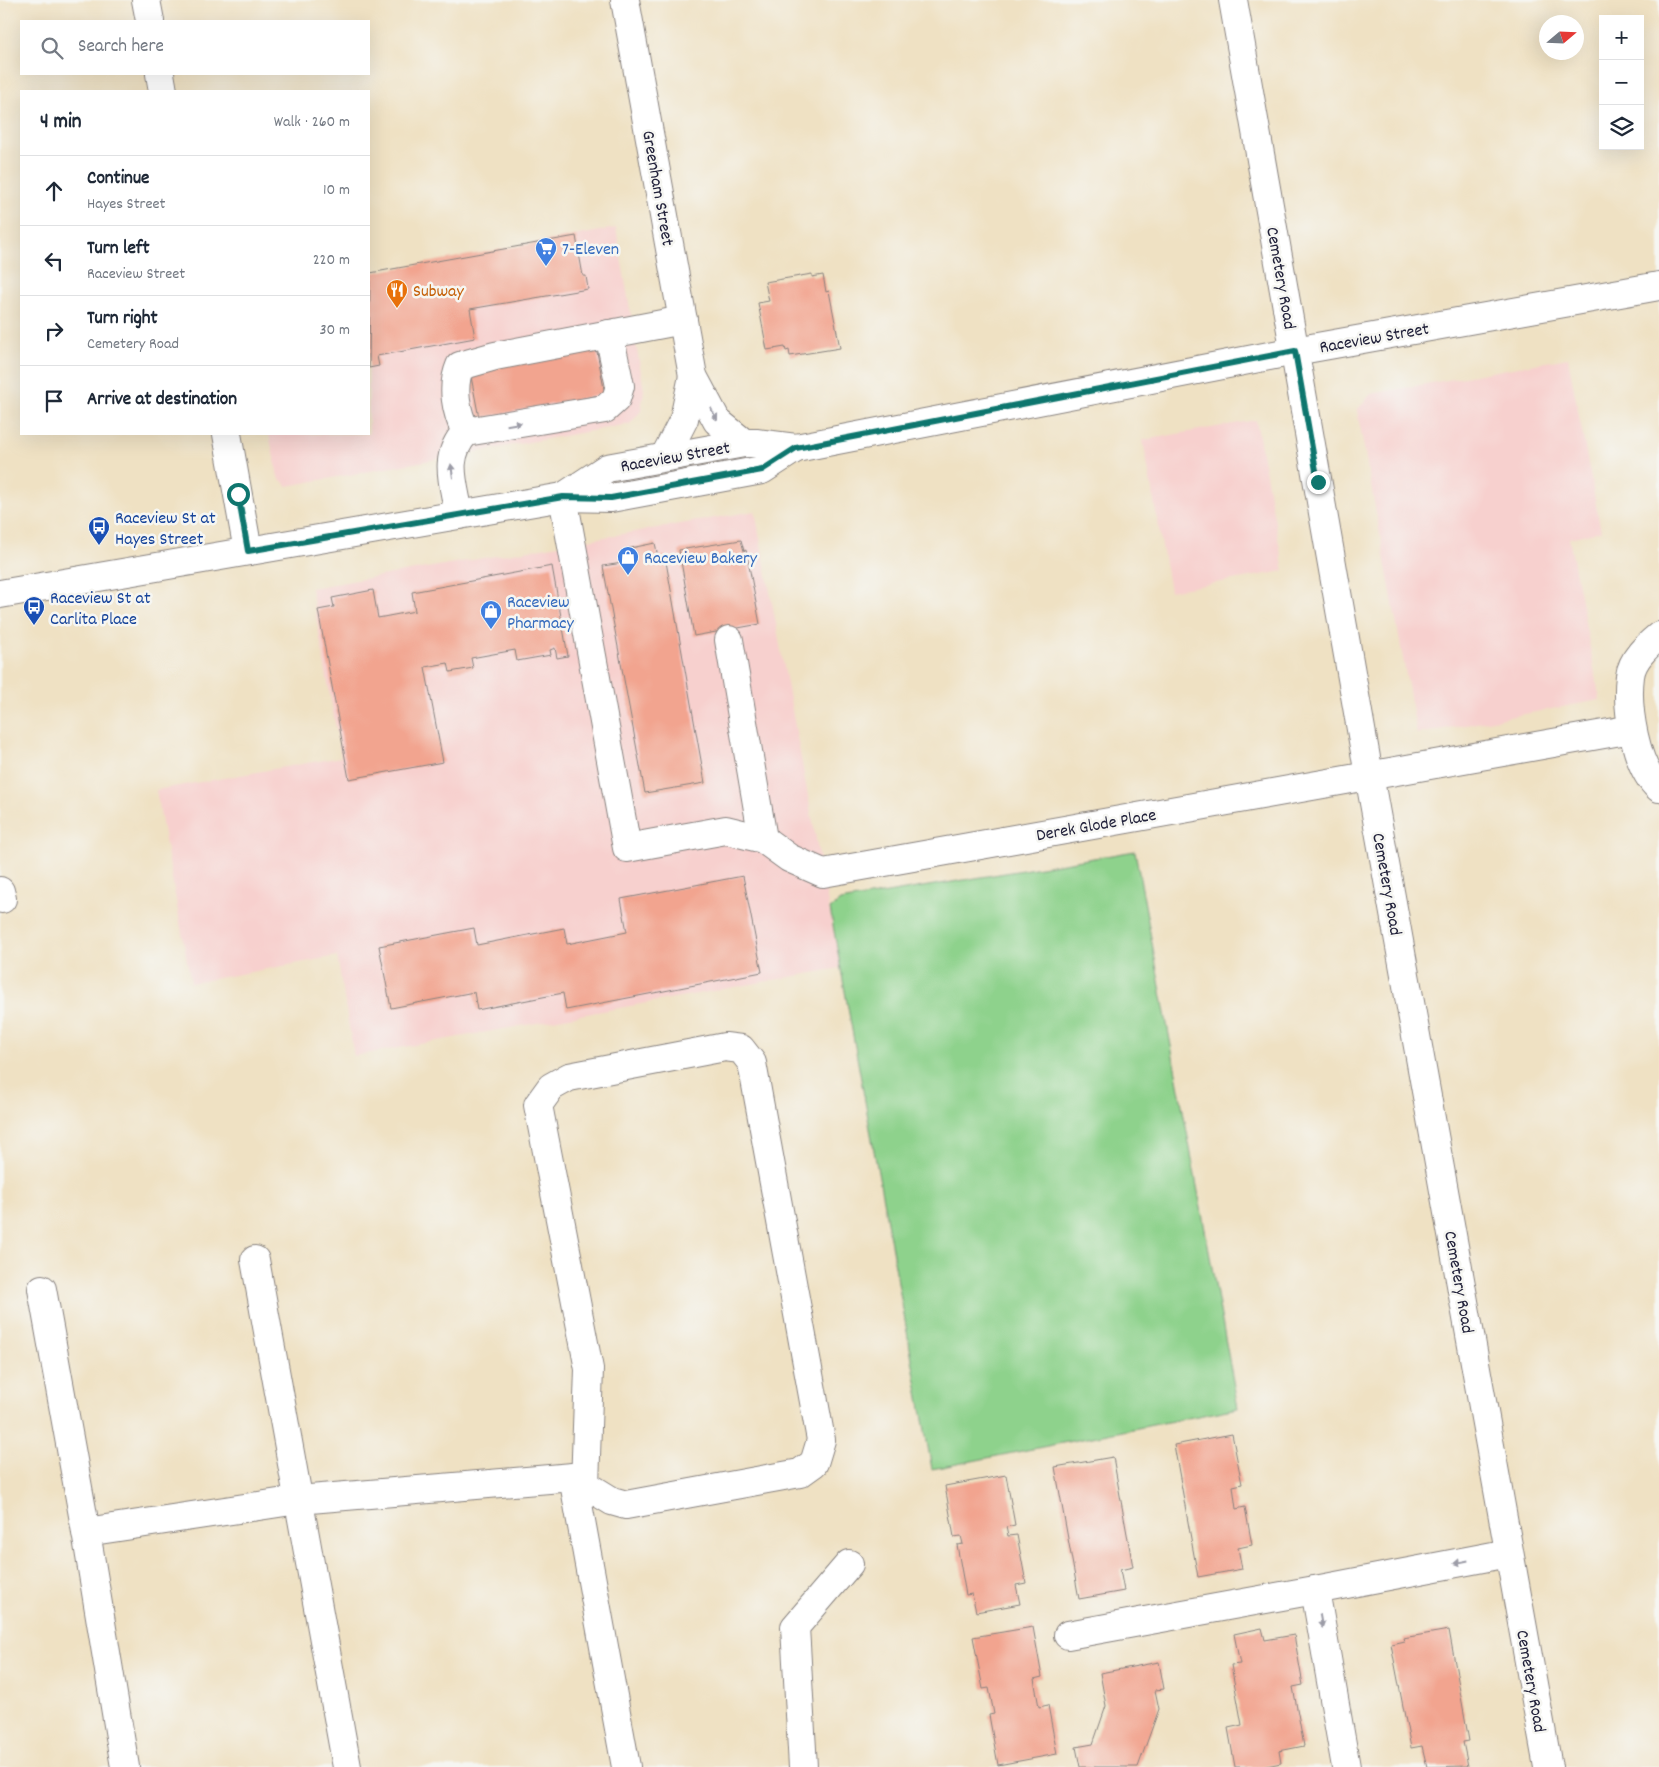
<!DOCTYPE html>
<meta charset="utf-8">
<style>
body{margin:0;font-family:Dekko,sans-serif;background:#f6f6f7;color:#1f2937}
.controls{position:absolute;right:15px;top:15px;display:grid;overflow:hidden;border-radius:0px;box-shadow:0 5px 20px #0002}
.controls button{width:45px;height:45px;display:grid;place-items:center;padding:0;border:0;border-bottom:1px solid #e0e1e3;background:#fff;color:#1f2937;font:25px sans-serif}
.compass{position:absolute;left:1539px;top:15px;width:45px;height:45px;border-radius:50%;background:#fff;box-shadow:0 5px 20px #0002;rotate:71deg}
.stop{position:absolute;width:15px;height:15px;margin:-11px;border:4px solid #0f766e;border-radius:50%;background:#fff}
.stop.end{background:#0f766e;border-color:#fff;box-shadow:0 1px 5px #0008}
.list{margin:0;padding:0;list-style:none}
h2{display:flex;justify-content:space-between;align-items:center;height:65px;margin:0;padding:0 20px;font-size:21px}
h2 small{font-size:16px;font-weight:400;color:#747a83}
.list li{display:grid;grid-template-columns:32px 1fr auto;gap:15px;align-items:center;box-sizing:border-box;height:70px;padding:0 20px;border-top:1px solid #e0e1e3}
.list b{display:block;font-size:19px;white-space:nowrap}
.list p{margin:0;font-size:16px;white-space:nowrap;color:#747a83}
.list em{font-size:16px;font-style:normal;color:#747a83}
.icon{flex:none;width:28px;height:28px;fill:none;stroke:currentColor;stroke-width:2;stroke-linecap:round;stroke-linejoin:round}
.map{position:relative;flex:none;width:1659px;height:1767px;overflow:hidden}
.search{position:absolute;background:#fff;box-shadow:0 5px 20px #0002;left:20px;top:20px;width:350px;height:55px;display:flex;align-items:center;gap:12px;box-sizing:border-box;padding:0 18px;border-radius:0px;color:#747a83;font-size:19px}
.panel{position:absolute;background:#fff;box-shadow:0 5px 20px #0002;left:20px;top:90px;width:350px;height:345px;border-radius:0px}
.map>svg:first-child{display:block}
.built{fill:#f7d0ce}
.green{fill:#8ed28c;stroke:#587a64}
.building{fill:#f2a48f}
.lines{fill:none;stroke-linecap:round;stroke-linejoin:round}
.minor-casing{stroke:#88827f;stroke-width:30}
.minor{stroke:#fff;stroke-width:28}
.oneway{fill:#9c9ca7}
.route{stroke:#0f766e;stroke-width:6}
.labels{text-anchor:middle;stroke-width:5;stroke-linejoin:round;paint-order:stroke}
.street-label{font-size:18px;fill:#22223b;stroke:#f6f6f2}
.shop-label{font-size:18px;fill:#366cbe;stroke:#f6f6f2;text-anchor:start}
.food-label{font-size:18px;fill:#c56008;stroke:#f6f6f2;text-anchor:start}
.transit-label{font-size:18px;fill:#164399;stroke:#f6f6f2;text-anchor:start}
</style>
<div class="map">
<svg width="1659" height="1767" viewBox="0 0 1659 1767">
<rect width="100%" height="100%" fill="#f6f6f2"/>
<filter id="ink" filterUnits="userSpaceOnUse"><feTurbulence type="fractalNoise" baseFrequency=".02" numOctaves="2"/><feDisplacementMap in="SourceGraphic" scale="10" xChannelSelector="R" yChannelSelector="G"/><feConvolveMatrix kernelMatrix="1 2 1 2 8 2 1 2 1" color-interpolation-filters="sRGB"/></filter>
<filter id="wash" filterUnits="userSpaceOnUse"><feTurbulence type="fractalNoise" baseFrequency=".0096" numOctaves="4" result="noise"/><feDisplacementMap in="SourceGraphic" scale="20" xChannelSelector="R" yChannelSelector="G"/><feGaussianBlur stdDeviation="1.12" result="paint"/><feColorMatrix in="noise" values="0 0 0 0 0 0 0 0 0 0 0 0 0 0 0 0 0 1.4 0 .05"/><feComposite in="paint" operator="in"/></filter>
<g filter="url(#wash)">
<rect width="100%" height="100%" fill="#efe1c3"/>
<!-- built -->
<g class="built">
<path d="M 616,228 L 644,390 L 641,411 L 630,424 L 287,486 L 278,477 L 269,434 L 369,434 L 369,274 Z"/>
<path d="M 1568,358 L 1601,531 L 1569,538 L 1600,700 L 1417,734 L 1357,410 L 1371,394 Z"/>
<path d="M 1256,420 L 1284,571 L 1170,591 L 1143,440 Z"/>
<path d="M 755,511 L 840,968 L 354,1056 L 337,956 L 191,983 L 156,790 L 341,757 L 311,588 Z"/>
</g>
<!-- green -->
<path class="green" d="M 1135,851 L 1238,1408 L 932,1469 L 830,909 L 840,901 Z"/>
<g id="blocks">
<!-- building -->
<g class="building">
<path d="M 576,236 L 583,276 L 586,276 L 588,289 L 470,309 L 475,338 L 377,356 L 379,366 L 369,368 L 370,273 Z"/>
<path d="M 812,274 L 812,277 L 823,275 L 826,292 L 829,291 L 840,348 L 790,356 L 789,350 L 786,351 L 785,347 L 767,350 L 758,303 L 769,301 L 765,282 Z"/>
<path d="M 595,341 L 605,394 L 479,418 L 469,366 Z"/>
<path d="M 741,540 L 744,551 L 746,550 L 760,624 L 694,636 L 679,550 Z"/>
<path d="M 655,543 L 658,557 L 665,556 L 705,783 L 645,793 L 603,566 L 629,562 L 626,549 Z"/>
<path d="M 552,566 L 568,656 L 557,658 L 555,648 L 550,650 L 551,655 L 517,661 L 515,650 L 471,658 L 473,668 L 450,672 L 448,663 L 425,667 L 443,762 L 349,779 L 318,610 L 334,607 L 332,598 L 373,590 L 378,618 L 415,611 L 412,592 Z"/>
<path d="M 743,876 L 762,972 L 566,1010 L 563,993 L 477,1010 L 474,992 L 391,1008 L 379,946 L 474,928 L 477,945 L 564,928 L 567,944 L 627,932 L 621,899 Z"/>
<path d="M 1232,1434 L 1242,1484 L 1233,1486 L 1236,1509 L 1245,1507 L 1252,1545 L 1238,1548 L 1242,1569 L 1198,1577 L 1174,1445 Z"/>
<path d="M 1113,1457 L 1133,1567 L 1120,1570 L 1124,1591 L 1079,1599 L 1055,1467 Z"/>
<path d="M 1006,1475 L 1015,1525 L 1006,1527 L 1008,1536 L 1017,1535 L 1026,1583 L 1016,1585 L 1020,1604 L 976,1612 L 972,1594 L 966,1595 L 957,1545 L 963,1544 L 961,1536 L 954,1537 L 945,1486 Z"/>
<path d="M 1033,1627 L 1042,1677 L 1034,1679 L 1039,1707 L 1048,1705 L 1057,1754 L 998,1765 L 989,1715 L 994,1714 L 989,1688 L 983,1689 L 973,1637 Z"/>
<path d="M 1262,1628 L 1265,1640 L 1294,1635 L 1303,1685 L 1293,1687 L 1304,1746 L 1279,1751 L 1281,1763 L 1262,1767 L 1235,1767 L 1228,1728 L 1242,1725 L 1231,1665 L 1240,1664 L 1234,1634 Z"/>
<path d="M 1449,1630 L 1469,1741 L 1463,1742 L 1468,1766 L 1427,1767 L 1422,1746 L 1411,1748 L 1391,1644 L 1404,1641 L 1403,1638 Z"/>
<path d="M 1159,1662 L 1164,1689 L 1155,1690 L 1159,1709 L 1138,1767 L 1080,1767 L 1076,1747 L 1093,1744 L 1106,1706 L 1100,1673 Z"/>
</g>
</g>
</g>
<g filter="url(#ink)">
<use href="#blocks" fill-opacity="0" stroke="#88827f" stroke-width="1"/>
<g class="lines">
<!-- minor casing -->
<g class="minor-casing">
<g id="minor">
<path d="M 146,0 L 150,21"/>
<path d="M 625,0 L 693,376 L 717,421 L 744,443"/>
<path d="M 1233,0 L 1369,775 L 1548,1767"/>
<path d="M 160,74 L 163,91"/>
<path d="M 466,432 C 456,412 451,387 460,366 L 495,356 L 683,320"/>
<path d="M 227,434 L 248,551"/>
<path d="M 665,456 L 684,419 L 693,376"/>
<path d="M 563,497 L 627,848 L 726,830 L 763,839 L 789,858 L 823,873 L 1632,729"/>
<path d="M 563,497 L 607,468 L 744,443 L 756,443 L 796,448 L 1295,351 L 1659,286"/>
<path d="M 459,515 C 454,483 442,458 466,432 L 605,409 L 616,399 L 620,386 L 609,334"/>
<path d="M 0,594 L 563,497 L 611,498 L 762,470 L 796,448"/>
<path d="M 1659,636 C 1647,646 1632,659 1630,676 C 1626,707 1635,767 1659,788"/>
<path d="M 729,640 L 763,839"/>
<path d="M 0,891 L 2,899"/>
<path d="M 255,1260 L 347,1767"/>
<path d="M 42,1289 L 86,1532 L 125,1767"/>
<path d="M 573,1477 L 626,1767"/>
<path d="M 86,1532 L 298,1500 L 573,1477 L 612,1501 L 626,1505 L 800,1473 L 814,1463 L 821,1440 L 752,1063 L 741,1049 L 725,1047 L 569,1077 L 551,1087 L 538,1105 L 589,1369 L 585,1485"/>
<path d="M 1068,1635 L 1315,1590"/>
<path d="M 803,1767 L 795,1627 L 849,1564"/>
<path d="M 1346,1767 L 1315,1590 L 1509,1553"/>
</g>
</g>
<!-- minor -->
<use href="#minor" class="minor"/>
</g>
<!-- one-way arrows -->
<defs><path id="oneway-solid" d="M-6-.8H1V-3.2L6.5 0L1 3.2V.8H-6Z" transform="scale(1.25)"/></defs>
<g class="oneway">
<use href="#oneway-solid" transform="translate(714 414) rotate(61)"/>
<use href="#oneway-solid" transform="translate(514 424) rotate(-10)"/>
<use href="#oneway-solid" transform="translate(452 471) rotate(-98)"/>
<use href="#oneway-solid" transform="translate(1461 1562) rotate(169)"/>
<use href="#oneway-solid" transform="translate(1321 1621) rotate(80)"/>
</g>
</g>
<g class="lines" filter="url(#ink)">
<!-- route -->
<path class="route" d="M 238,494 L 248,551 L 563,497 L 611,498 L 762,470 L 796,448 L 1295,351 L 1318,482"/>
</g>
<!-- icons -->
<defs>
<g id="supermarket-pin" transform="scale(1.125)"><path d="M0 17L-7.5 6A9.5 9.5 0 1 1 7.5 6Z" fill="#3f7fe0" stroke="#f6f6f2"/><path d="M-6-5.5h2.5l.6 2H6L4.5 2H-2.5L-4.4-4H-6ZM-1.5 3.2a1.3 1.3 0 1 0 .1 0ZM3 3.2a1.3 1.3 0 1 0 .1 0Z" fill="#fff"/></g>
<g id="restaurant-pin" transform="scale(1.125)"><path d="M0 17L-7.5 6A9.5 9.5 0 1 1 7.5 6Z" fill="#e8710a" stroke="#f6f6f2"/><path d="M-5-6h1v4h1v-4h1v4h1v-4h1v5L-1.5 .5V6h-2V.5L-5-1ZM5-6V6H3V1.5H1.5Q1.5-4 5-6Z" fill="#fff"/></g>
<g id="bus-pin" transform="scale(1.125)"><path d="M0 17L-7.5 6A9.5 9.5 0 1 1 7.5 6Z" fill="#1a4fb4" stroke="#f6f6f2"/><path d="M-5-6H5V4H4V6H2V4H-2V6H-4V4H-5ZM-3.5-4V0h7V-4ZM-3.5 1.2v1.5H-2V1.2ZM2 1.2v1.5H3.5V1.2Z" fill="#fff"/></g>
<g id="shop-pin" transform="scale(1.125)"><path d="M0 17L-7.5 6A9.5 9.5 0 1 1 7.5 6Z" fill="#3f7fe0" stroke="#f6f6f2"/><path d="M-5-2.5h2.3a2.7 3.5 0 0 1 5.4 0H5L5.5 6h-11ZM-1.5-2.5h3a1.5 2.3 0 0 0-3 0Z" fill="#fff"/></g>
</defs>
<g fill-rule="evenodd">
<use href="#supermarket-pin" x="546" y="248"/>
<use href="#restaurant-pin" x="397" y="290"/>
<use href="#bus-pin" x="99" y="527"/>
<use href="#shop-pin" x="628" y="557"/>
<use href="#bus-pin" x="34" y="607"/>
<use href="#shop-pin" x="491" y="611"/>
</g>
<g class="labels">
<!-- street labels -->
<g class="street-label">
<text transform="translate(659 188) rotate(80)" y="6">Greenham Street</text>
<text transform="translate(1282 278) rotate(80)" y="6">Cemetery Road</text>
<text transform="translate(1374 337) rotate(-10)" y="6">Raceview Street</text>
<text transform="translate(675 456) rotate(-10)" y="6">Raceview Street</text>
<text transform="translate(1096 824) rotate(-10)" y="6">Derek Glode Place</text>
<text transform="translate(1388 884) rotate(80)" y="6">Cemetery Road</text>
<text transform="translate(1460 1282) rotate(80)" y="6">Cemetery Road</text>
<text transform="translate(1532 1681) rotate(80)" y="6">Cemetery Road</text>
</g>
<!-- shop labels -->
<g class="shop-label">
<text x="562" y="254">7-Eleven</text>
<text x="644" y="563">Raceview Bakery</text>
<text x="507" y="607">Raceview<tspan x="507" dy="21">Pharmacy</tspan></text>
</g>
<!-- food labels -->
<g class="food-label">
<text x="413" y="296">Subway</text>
</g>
<!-- transit labels -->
<g class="transit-label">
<text x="115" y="523">Raceview St at<tspan x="115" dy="21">Hayes Street</tspan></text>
<text x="50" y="603">Raceview St at<tspan x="50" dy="21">Carlita Place</tspan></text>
</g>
</g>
</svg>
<div class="controls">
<button>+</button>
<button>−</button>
<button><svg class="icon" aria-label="layers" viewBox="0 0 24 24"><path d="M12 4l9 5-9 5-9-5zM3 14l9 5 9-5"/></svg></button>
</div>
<svg class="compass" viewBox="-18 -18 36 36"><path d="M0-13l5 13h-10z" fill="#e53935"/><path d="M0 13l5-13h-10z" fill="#747a83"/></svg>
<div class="stop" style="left:238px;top:494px"></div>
<div class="stop end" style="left:1318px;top:482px"></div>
<div class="search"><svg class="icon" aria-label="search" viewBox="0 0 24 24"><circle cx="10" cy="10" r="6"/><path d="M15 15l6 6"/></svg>Search here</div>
<section class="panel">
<h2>4 min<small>Walk · 260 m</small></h2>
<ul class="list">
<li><svg class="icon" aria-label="ahead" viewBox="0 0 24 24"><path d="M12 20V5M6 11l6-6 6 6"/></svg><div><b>Continue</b><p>Hayes Street</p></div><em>10 m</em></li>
<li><svg class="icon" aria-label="left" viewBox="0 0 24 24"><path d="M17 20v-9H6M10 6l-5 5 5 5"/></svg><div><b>Turn left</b><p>Raceview Street</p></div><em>220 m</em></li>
<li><svg class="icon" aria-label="right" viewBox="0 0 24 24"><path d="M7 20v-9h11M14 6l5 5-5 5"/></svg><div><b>Turn right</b><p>Cemetery Road</p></div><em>30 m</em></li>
<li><svg class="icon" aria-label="arrive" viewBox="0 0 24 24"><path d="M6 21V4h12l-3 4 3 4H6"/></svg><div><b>Arrive at destination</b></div></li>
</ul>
</section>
</div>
